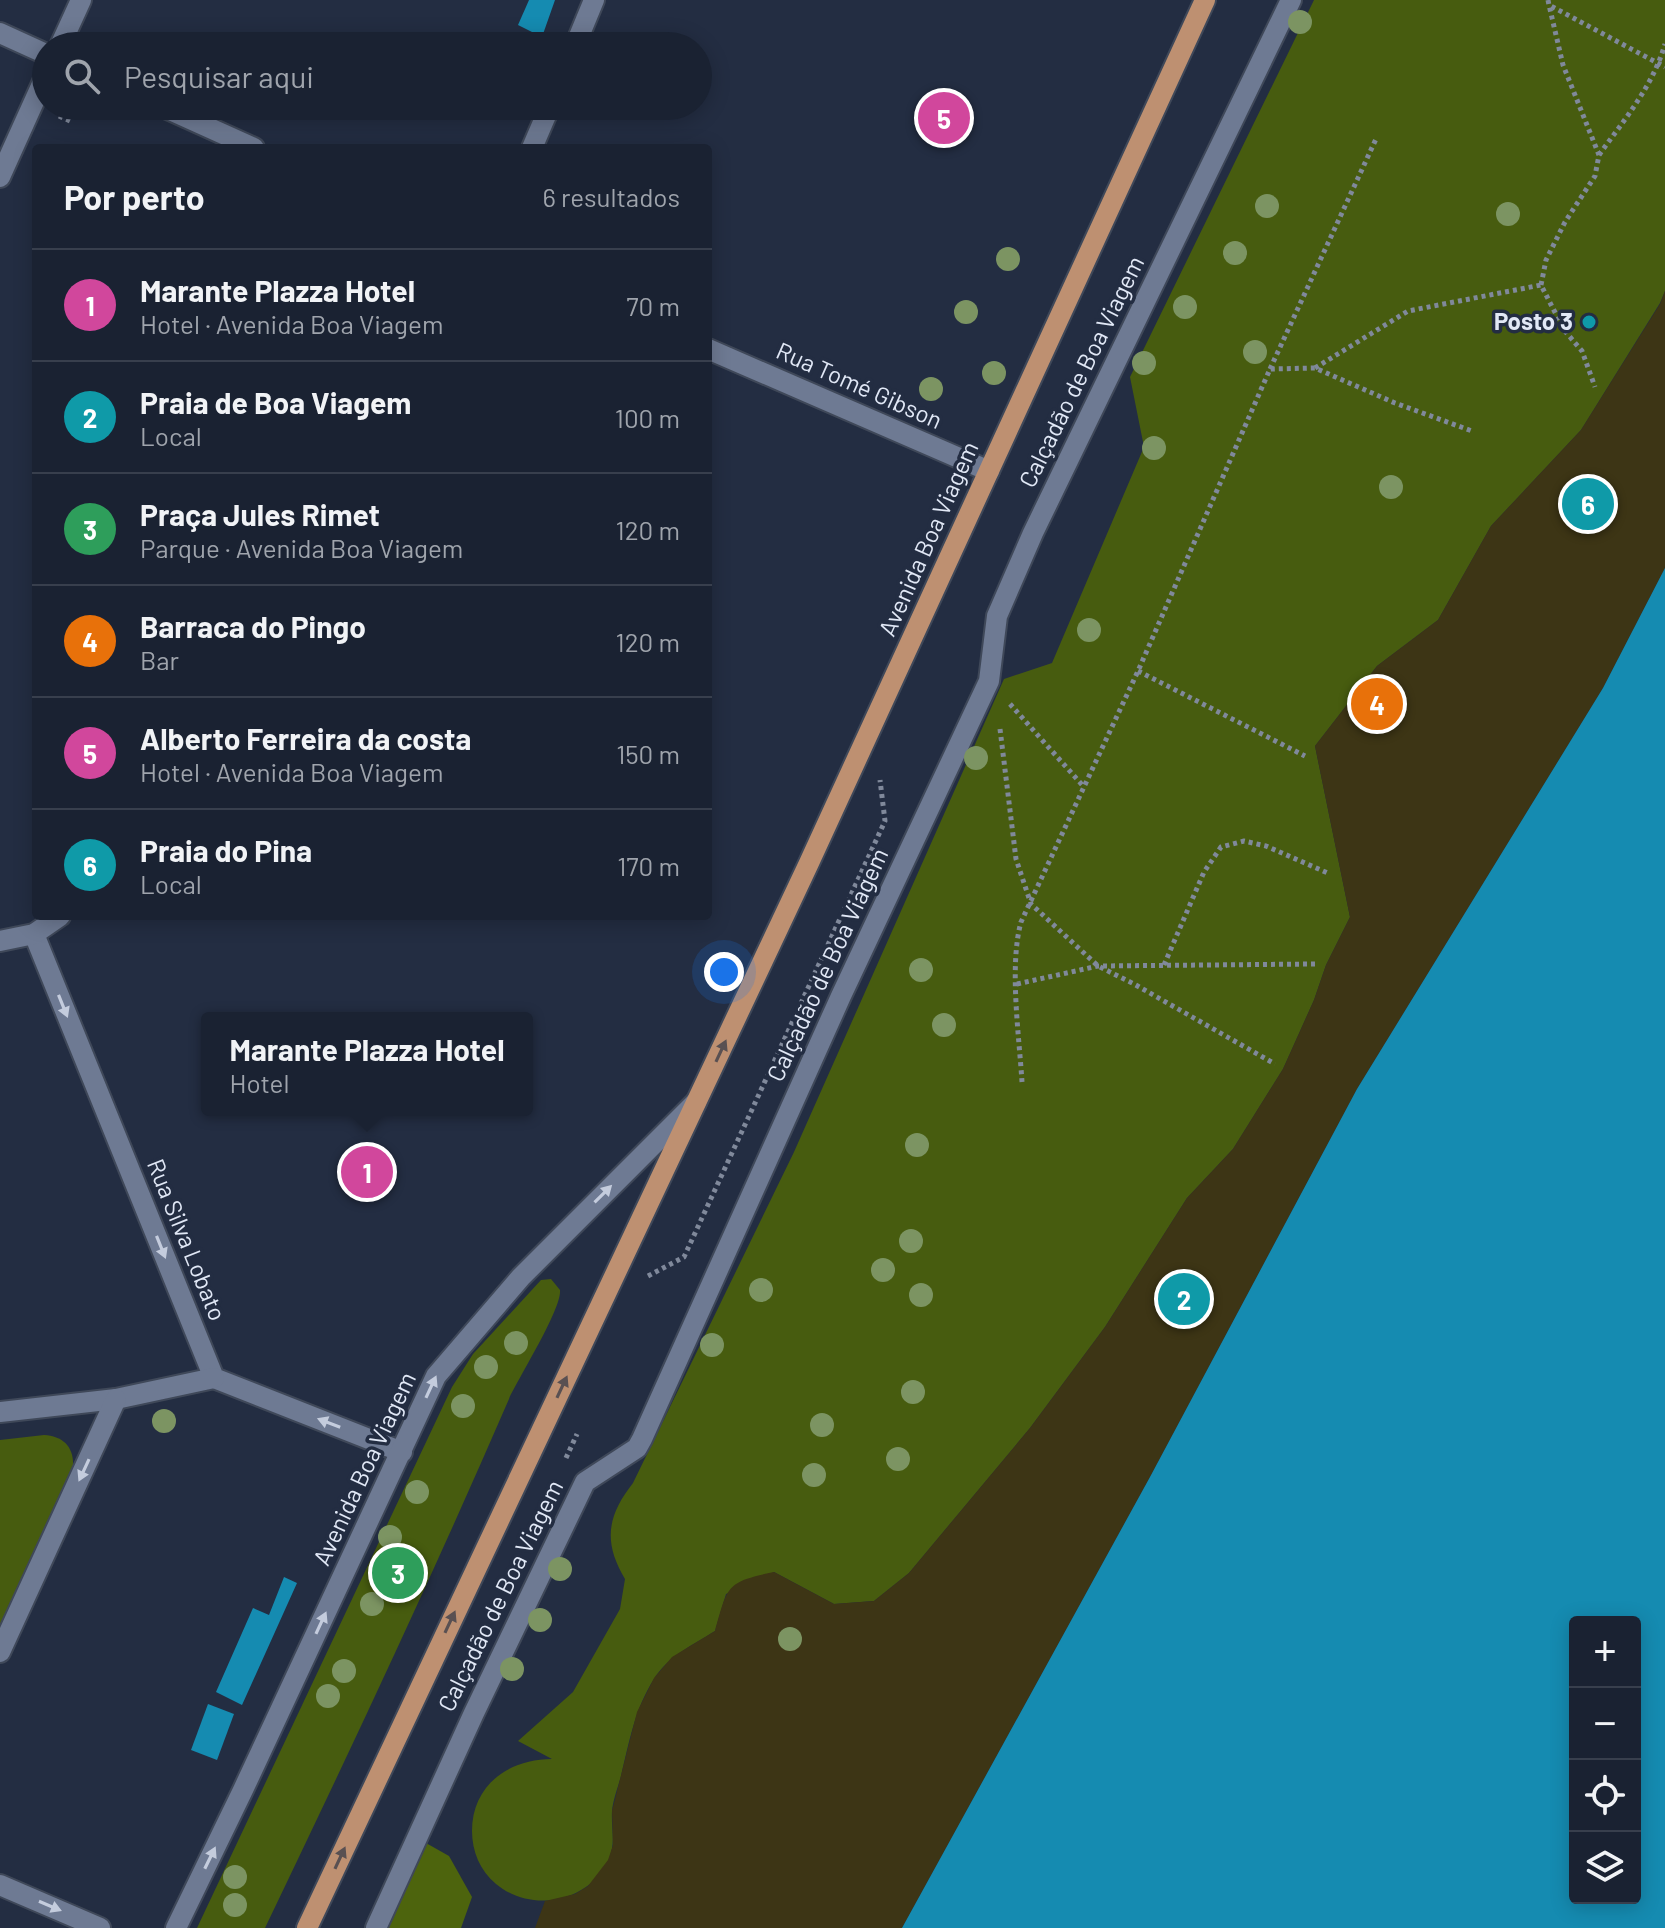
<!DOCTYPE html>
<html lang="pt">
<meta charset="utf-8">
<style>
body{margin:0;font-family:Barlow,sans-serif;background:#272f3e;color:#f1f3f6}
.controls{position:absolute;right:24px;bottom:24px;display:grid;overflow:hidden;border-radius:8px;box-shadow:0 4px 20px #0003}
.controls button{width:72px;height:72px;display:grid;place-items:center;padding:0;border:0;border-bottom:2px solid #383f4d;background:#1a2232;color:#f1f3f6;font:40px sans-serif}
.you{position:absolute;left:724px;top:972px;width:28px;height:28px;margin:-20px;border:6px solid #fff;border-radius:50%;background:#1a73e8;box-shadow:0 0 0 12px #1a73e833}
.badge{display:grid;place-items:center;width:52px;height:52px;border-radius:50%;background:#8c9099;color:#fff;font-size:26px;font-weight:700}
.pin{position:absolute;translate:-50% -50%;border:4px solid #fff;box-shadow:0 2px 8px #0006}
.popup{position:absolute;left:201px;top:1012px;width:332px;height:104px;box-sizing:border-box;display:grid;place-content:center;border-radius:8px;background:#1a2232;filter:drop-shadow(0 2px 6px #0005);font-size:26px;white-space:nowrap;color:#9fa4ac}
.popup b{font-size:30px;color:#f1f3f6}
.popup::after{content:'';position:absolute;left:50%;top:100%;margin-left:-16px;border:16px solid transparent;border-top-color:#1a2232}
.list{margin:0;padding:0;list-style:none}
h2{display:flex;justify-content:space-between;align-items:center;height:104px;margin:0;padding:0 32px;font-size:34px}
h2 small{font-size:26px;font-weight:400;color:#9fa4ac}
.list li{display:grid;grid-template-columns:52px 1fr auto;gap:24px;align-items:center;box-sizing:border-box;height:112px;padding:0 32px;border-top:2px solid #383f4d}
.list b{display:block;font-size:30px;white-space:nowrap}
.list p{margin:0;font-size:26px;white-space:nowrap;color:#9fa4ac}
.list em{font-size:26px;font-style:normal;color:#9fa4ac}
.icon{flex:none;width:44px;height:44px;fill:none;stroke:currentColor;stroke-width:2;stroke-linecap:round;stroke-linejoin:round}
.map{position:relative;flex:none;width:1665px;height:1928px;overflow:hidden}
.search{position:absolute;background:#1a2232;box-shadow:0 4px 20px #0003;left:32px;top:32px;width:680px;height:88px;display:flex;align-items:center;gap:20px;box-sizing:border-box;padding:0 28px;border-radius:44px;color:#9fa4ac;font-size:30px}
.panel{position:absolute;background:#1a2232;box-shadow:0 4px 20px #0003;left:32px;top:144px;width:680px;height:776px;border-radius:8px}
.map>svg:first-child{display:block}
.green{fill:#475c0f}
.forest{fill:#4d640d}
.sand{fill:#3d3515}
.water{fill:#158bb1;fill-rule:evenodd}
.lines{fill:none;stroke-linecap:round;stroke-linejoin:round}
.street-casing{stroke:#3f4859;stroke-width:24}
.secondary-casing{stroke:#3f4859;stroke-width:24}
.primary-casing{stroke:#3f4859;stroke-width:24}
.path{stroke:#80899b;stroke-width:5;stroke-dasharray:4 4;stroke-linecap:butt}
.street{stroke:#6e7a93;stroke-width:20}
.secondary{stroke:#6e7a93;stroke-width:20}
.primary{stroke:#be9071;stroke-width:20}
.tree{fill:#7c9462}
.oneway{fill:#c4ccdd}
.oneway2{fill:#595052}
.culture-dot{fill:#0f9aa8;stroke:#232d42;stroke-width:3}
.labels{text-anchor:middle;stroke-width:7;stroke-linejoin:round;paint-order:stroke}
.poi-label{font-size:24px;font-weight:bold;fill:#e1e8f6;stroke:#232d42;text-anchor:end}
.street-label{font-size:24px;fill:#e1e8f6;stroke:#232d42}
</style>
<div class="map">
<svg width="1665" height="1928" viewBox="0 0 1665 1928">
<rect width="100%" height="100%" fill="#232d42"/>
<!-- green -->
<g class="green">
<path d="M 1314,0 L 1665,0 L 1665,291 L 1660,303 L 1581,430 L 1491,526 L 1438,620 L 1377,666 L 1315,746 L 1350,917 L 1326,965 L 1314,1000 L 1283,1069 L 1233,1149 L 1187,1198 L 1105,1327 L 1030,1428 L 909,1573 L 874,1601 L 834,1604 L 774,1572 L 726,1594 L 715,1631 C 693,1645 668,1656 654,1679 C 635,1708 629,1743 621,1776 C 618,1787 613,1800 612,1811 C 611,1829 616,1842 609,1859 C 590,1902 532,1914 496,1884 C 480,1871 472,1851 472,1831 C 472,1785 509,1759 552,1759 L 518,1741 L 573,1692 L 620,1609 L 625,1579 C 603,1542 607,1516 633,1483 L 794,1152 L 1004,679 L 1052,663 L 1144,447 L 1130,377 Z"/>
<path d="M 551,1279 L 560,1290 C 562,1309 519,1377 509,1399 C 432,1577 349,1753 265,1928 L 197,1928 L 452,1387 L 473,1354 L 541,1280 Z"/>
<path d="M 44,1435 C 63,1436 74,1447 73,1466 L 0,1625 L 0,1440 Z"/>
</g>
<!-- forest -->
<path class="forest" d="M 426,1843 L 449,1856 L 472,1897 L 461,1928 L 386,1928 Z"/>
<!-- sand -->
<path class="sand" d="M 1665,291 L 1665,568 L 1603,688 L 1357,1089 L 1150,1477 L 902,1928 L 535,1928 L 545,1901 L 575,1894 L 588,1886 L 608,1860 L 613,1845 L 612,1811 L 637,1712 L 654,1678 L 672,1657 L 715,1631 C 728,1585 726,1582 774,1572 L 834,1604 L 874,1601 L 909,1573 L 1030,1428 L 1105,1327 L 1187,1198 L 1233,1149 L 1283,1069 L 1314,1000 L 1326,965 L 1350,917 L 1315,746 L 1377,666 L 1438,620 L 1491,526 L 1581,430 L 1660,304 Z"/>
<!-- water -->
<g class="water">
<path d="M 529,0 L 555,0 L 542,37 L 518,25 Z"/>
<path d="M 1665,568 L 1665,1928 L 902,1928 L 1150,1477 L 1357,1089 L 1603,688 ZM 1575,1622 L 1635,1622 L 1635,1898 L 1575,1898 Z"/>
<path d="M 284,1577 L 297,1583 L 242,1705 L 216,1692 L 253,1608 L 269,1615 Z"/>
<path d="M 208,1704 L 234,1714 L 217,1760 L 191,1750 Z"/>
</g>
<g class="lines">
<!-- street casing -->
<g class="street-casing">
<g id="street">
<path d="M 575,46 L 594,0"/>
<path d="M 532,148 L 550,106"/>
<path d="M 34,934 L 214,1378 L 402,1452"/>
<path d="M 0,941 L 34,934 L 60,916"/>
<path d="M 0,1412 L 116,1399 L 214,1378"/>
<path d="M 0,1652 L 116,1399"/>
<path d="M 0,1885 L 100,1928"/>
<path d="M 176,1928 L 243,1790 L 436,1376 L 521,1277 L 696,1102"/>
<path d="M 376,1928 L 474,1713 L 585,1482 L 637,1448 L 642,1439 L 841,996 L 989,681 L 997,616 L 1033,533 L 1291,0"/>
</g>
</g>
<!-- secondary casing -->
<g class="secondary-casing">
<g id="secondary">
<path d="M 0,33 L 46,54"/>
<path d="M 60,46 L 81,0"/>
<path d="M 161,106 L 254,148"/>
<path d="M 0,177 L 46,75"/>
<path d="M 708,349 L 989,471"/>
</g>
</g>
<!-- primary casing -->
<g class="primary-casing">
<path id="primary" d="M 307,1928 L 809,863 L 1205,0"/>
</g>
<!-- path -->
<g class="path">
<path d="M 1548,0 L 1549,5 L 1665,67"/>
<path d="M 100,113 L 102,107"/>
<path d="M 59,116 L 70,121"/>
<path d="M 1599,155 C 1624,120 1653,86 1665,44"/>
<path d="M 1541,285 L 1546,260 L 1565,222 L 1595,176 L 1599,155 L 1563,65 L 1549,5"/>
<path d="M 1315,368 L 1408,311 L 1541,285 L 1564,330 L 1582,351 L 1595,387"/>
<path d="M 1270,369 L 1376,139"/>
<path d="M 1138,671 L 1305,756"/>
<path d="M 1010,704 L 1084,787"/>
<path d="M 1000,729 L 1016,859 L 1031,904 L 1098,966 L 1134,984 L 1275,1064"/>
<path d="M 1164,965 L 1204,872 L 1221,847 L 1244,841 L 1266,846 L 1330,874"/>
<path d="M 1017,984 L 1098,966 L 1315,964"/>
<path d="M 1022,1082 C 1019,1034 1009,966 1021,922 L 1138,671 L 1270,369 L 1315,368 L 1395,403 L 1472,431"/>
<path d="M 648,1276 L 684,1257 L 885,821 L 880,780"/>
<path d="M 566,1458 L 577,1434"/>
</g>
<!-- street -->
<use href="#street" class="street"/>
<!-- secondary -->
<use href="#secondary" class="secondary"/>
<!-- primary -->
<use href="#primary" class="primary"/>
</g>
<!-- trees -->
<g class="tree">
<circle cx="1300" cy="22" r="12"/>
<circle cx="1267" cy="206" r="12"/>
<circle cx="1508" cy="214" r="12"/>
<circle cx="1235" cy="253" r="12"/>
<circle cx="1008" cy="259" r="12"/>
<circle cx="1185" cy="307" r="12"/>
<circle cx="966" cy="312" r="12"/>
<circle cx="1255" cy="352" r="12"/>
<circle cx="1144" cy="363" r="12"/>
<circle cx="994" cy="373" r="12"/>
<circle cx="931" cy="389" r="12"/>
<circle cx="1154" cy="448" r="12"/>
<circle cx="1391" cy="487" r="12"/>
<circle cx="1089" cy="630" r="12"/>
<circle cx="976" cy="758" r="12"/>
<circle cx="921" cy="970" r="12"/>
<circle cx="944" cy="1025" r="12"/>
<circle cx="917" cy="1145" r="12"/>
<circle cx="911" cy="1241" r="12"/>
<circle cx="883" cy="1270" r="12"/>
<circle cx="761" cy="1290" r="12"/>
<circle cx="921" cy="1295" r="12"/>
<circle cx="516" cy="1343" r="12"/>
<circle cx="712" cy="1345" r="12"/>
<circle cx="486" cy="1367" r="12"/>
<circle cx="913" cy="1392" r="12"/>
<circle cx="463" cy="1406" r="12"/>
<circle cx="164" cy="1421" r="12"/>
<circle cx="822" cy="1425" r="12"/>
<circle cx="898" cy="1459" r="12"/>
<circle cx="814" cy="1475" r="12"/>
<circle cx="417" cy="1492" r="12"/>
<circle cx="390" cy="1537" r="12"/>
<circle cx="560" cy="1569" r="12"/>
<circle cx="372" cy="1604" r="12"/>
<circle cx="540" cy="1620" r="12"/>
<circle cx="790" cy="1639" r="12"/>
<circle cx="512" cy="1669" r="12"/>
<circle cx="344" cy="1671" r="12"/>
<circle cx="328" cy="1696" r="12"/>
<circle cx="235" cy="1877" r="12"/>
<circle cx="235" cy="1905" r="12"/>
</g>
<!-- one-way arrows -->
<defs><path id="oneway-solid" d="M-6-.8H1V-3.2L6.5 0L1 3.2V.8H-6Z" transform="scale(2)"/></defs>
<g class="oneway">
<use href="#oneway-solid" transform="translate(63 1006) rotate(68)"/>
<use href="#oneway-solid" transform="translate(603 1194) rotate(-45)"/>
<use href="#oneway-solid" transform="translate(161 1247) rotate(68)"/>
<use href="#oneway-solid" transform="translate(431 1387) rotate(-65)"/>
<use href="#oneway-solid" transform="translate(329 1423) rotate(-159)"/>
<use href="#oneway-solid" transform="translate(84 1470) rotate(115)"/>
<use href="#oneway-solid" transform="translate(321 1623) rotate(-65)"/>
<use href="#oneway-solid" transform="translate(210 1858) rotate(-64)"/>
<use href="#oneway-solid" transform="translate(50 1906) rotate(23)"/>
</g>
<g class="oneway2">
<use href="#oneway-solid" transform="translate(721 1051) rotate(-65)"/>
<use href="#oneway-solid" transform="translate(562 1387) rotate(-65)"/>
<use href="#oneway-solid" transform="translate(450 1622) rotate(-65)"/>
<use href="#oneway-solid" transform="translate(340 1858) rotate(-65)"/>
</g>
<!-- markers -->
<circle class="culture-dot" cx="1589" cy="322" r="8"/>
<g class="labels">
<!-- poi labels -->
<g class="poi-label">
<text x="1573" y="330">Posto 3</text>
</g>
<!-- street labels -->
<g class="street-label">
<text transform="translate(1082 372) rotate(-64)" y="8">Calçadão de Boa Viagem</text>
<text transform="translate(859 386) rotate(24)" y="8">Rua Tomé Gibson</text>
<text transform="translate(929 539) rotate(-66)" y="8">Avenida Boa Viagem</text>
<text transform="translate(828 965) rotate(-65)" y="8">Calçadão de Boa Viagem</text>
<text transform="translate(186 1240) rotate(68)" y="8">Rua Silva Lobato</text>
<text transform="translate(365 1469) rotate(-65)" y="8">Avenida Boa Viagem</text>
<text transform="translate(501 1596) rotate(-64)" y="8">Calçadão de Boa Viagem</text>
</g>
</g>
</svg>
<div class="controls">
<button>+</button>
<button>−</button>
<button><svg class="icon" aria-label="locate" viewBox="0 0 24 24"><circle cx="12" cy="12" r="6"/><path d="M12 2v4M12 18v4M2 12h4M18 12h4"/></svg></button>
<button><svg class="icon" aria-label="layers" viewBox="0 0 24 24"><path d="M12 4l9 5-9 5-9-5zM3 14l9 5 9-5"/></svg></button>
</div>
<div class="you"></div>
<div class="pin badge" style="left:367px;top:1172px;background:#d1479c">1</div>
<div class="popup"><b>Marante Plazza Hotel</b>Hotel</div>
<div class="pin badge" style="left:1184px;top:1299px;background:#0f9aa8">2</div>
<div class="pin badge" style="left:398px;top:1573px;background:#2e9e5b">3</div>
<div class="pin badge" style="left:1377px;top:704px;background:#e8710a">4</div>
<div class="pin badge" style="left:944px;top:118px;background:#d1479c">5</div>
<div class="pin badge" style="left:1588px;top:504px;background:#0f9aa8">6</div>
<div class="search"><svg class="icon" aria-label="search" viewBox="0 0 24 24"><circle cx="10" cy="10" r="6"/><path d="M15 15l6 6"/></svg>Pesquisar aqui</div>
<section class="panel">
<h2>Por perto<small>6 resultados</small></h2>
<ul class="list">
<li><span class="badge" style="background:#d1479c">1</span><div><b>Marante Plazza Hotel</b><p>Hotel · Avenida Boa Viagem</p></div><em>70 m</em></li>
<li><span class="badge" style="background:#0f9aa8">2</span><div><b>Praia de Boa Viagem</b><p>Local</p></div><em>100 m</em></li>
<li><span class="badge" style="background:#2e9e5b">3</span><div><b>Praça Jules Rimet</b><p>Parque · Avenida Boa Viagem</p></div><em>120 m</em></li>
<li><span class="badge" style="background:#e8710a">4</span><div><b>Barraca do Pingo</b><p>Bar</p></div><em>120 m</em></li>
<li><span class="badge" style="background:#d1479c">5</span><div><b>Alberto Ferreira da costa</b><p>Hotel · Avenida Boa Viagem</p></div><em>150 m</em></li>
<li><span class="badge" style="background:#0f9aa8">6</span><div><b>Praia do Pina</b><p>Local</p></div><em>170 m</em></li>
</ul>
</section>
</div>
